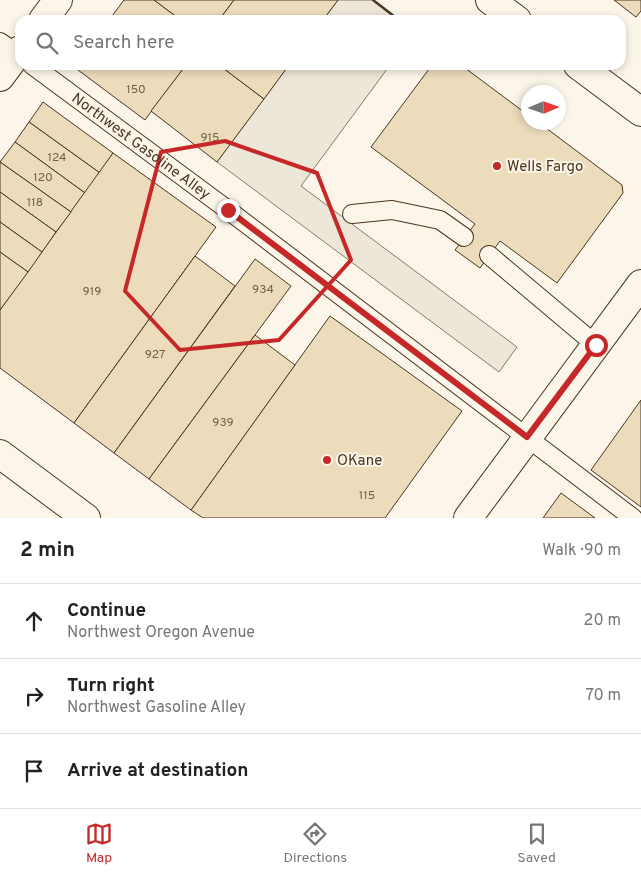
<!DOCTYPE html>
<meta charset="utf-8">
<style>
body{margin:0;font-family:Overpass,sans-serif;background:#f2f2f2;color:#222}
.compass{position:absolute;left:521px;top:85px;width:45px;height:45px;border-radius:50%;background:#fff;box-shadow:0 2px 8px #0003;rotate:88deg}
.stop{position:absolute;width:15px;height:15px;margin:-11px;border:4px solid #c62828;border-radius:50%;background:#fff}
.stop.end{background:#c62828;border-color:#fff;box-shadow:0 1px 5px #0008}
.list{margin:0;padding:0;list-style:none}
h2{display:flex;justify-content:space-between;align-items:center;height:65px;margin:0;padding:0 20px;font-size:21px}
h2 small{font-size:16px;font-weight:400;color:#767676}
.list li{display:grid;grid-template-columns:32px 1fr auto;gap:15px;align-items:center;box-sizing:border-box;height:75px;padding:0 20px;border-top:1px solid #e0e0e0}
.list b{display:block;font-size:19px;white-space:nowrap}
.list p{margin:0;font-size:16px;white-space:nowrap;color:#767676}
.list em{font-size:16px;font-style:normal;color:#767676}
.icon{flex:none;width:28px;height:28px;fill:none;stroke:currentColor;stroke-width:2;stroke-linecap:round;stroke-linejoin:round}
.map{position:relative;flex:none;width:641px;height:518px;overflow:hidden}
.search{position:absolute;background:#fff;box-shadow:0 2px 8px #0003;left:15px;right:15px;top:15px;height:55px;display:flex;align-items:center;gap:12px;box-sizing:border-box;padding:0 18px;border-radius:15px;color:#767676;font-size:19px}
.sheet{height:290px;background:#fff}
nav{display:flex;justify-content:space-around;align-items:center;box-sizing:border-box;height:70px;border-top:1px solid #e0e0e0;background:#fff;font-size:14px;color:#767676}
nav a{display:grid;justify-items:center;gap:2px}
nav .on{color:#c62828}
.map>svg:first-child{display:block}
.parking{fill:#ede7d9;stroke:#887966}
.building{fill:#ecdcbc;stroke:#4a3520}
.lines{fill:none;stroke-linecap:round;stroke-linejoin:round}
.lane-casing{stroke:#4a3520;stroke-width:20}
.street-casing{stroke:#4a3520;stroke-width:30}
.secondary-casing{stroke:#4a3520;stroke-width:30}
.lane{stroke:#fbf6e9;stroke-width:18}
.street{stroke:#fbf6e9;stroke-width:28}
.secondary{stroke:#fbf6e9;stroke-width:28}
.wall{stroke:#4a3520;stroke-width:2.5}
.route{stroke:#c62828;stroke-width:6}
.marked{fill:none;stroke:#c62828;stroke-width:4;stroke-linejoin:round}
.poi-dot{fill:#c62828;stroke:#fbf6e9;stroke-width:2}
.labels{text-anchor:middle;stroke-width:4;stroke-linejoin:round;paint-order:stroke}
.number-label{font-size:12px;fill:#725f47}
.street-label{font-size:15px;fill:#4a3520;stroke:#fbf6e9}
.poi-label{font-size:15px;fill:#4a3520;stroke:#fbf6e9;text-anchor:start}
</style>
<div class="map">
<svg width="641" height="518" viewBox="0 0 641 518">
<rect width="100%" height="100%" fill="#fbf6e9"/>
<!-- parking -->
<g class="parking">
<path d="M 338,0 L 373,0 L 399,20 L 323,20 Z"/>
<path d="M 289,65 L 390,65 L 301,186 L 517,347 L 499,372 L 217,162 Z"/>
</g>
<!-- building -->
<g class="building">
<path d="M 124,0 L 154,0 L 181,20 L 109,20 Z"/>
<path d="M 154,0 L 234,0 L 219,20 L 181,20 Z"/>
<path d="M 234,0 L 338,0 L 323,20 L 219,20 Z"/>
<path d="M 614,0 L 641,0 L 641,11 L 636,17 Z"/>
<path d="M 76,65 L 186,65 L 145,120 L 74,67 Z"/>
<path d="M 186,65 L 219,65 L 264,99 L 217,162 L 151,111 Z"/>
<path d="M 219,65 L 289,65 L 264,99 Z"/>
<path d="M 432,65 L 461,65 L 528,115 L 528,122 L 538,122 L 622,185 L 623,193 L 557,283 L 500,241 L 480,268 L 455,250 L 475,224 L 371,147 Z"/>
<path d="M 43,102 L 113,153 L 100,173 L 29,122 Z"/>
<path d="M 29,122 L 100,173 L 85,193 L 15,142 Z"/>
<path d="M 15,142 L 85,193 L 71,212 L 0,162 Z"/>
<path d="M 113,153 L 216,227 L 74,423 L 0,368 L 0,310 Z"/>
<path d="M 0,162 L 71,212 L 56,232 L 0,192 Z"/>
<path d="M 0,192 L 56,232 L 42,252 L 0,222 Z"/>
<path d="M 0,222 L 42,252 L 28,272 L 0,252 Z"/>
<path d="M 0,252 L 28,272 L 0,310 Z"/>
<path d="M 195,256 L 235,286 L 114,453 L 74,423 Z"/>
<path d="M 255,259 L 291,286 L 149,479 L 114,453 Z"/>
<path d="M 330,316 L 462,411 L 385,518 L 203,518 L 191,510 Z"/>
<path d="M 255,335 L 295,365 L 191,510 L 149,479 Z"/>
<path d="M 641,400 L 641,507 L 591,470 Z"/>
<path d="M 561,493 L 595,518 L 543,518 Z"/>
</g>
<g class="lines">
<!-- lane casing -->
<g class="lane-casing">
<g id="lane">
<path d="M 0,42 L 20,56"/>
<path id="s1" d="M 32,65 L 228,210 L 633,518"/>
<path d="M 352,214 L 392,210 L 440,220 L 464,237"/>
<path d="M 489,255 L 596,345"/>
</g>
</g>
<!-- street casing -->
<g class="street-casing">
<g id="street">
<path d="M 43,20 L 58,0"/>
<path d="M 0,77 L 20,50"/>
</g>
</g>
<!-- secondary casing -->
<g class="secondary-casing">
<g id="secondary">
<path d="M 490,0 L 517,20"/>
<path d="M 578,65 L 641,112"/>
<path d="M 0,454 L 86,518"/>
<path d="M 468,518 L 641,284"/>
</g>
</g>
<!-- lane -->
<use href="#lane" class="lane"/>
<!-- street -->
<use href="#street" class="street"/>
<!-- secondary -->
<use href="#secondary" class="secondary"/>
<!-- wall -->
<path class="wall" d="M 373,0 L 399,20"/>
</g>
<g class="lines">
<!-- route -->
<path class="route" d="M 228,210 L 527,437 L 596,345"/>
</g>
<!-- marked area -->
<path class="marked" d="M 225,141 L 317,173 L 351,260 L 279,340 L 180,350 L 125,291 L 161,152 Z"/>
<!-- markers -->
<g class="poi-dot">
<circle cx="497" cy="166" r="5"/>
<circle cx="327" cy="460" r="5"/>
</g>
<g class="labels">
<!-- number labels -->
<g class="number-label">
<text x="136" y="93">150</text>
<text x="210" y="141">915</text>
<text x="57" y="161">124</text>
<text x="43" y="181">120</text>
<text x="35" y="206">118</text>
<text x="263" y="293">934</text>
<text x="92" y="295">919</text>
<text x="155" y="358">927</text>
<text x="223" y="426">939</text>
<text x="367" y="499">115</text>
</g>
<!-- street labels -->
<g class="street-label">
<text dy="5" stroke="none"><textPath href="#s1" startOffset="136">Northwest Gasoline Alley</textPath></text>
</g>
<!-- poi labels -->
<g class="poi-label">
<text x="507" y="171">Wells Fargo</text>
<text x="337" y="465">OKane</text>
</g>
</g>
</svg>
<svg class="compass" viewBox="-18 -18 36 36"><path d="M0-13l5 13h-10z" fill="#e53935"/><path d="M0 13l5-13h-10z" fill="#767676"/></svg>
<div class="stop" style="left:596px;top:345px"></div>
<div class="stop end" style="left:228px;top:210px"></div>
<div class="search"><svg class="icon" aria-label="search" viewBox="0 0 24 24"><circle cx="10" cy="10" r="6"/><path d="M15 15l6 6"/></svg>Search here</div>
</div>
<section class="sheet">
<h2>2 min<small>Walk · 90 m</small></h2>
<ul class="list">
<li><svg class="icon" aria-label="ahead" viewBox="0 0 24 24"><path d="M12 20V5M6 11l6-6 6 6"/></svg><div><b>Continue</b><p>Northwest Oregon Avenue</p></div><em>20 m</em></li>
<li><svg class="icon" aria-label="right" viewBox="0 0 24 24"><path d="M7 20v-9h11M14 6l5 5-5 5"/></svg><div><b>Turn right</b><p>Northwest Gasoline Alley</p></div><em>70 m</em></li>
<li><svg class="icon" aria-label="arrive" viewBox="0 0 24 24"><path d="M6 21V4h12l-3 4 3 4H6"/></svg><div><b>Arrive at destination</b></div></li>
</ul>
</section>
<nav>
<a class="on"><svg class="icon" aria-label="map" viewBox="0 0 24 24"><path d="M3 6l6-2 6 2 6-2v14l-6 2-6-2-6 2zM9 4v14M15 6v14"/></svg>Map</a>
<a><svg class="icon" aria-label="directions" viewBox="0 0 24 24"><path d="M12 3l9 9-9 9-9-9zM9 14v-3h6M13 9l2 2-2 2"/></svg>Directions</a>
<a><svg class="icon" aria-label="saved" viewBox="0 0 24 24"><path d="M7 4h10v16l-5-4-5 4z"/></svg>Saved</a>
</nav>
